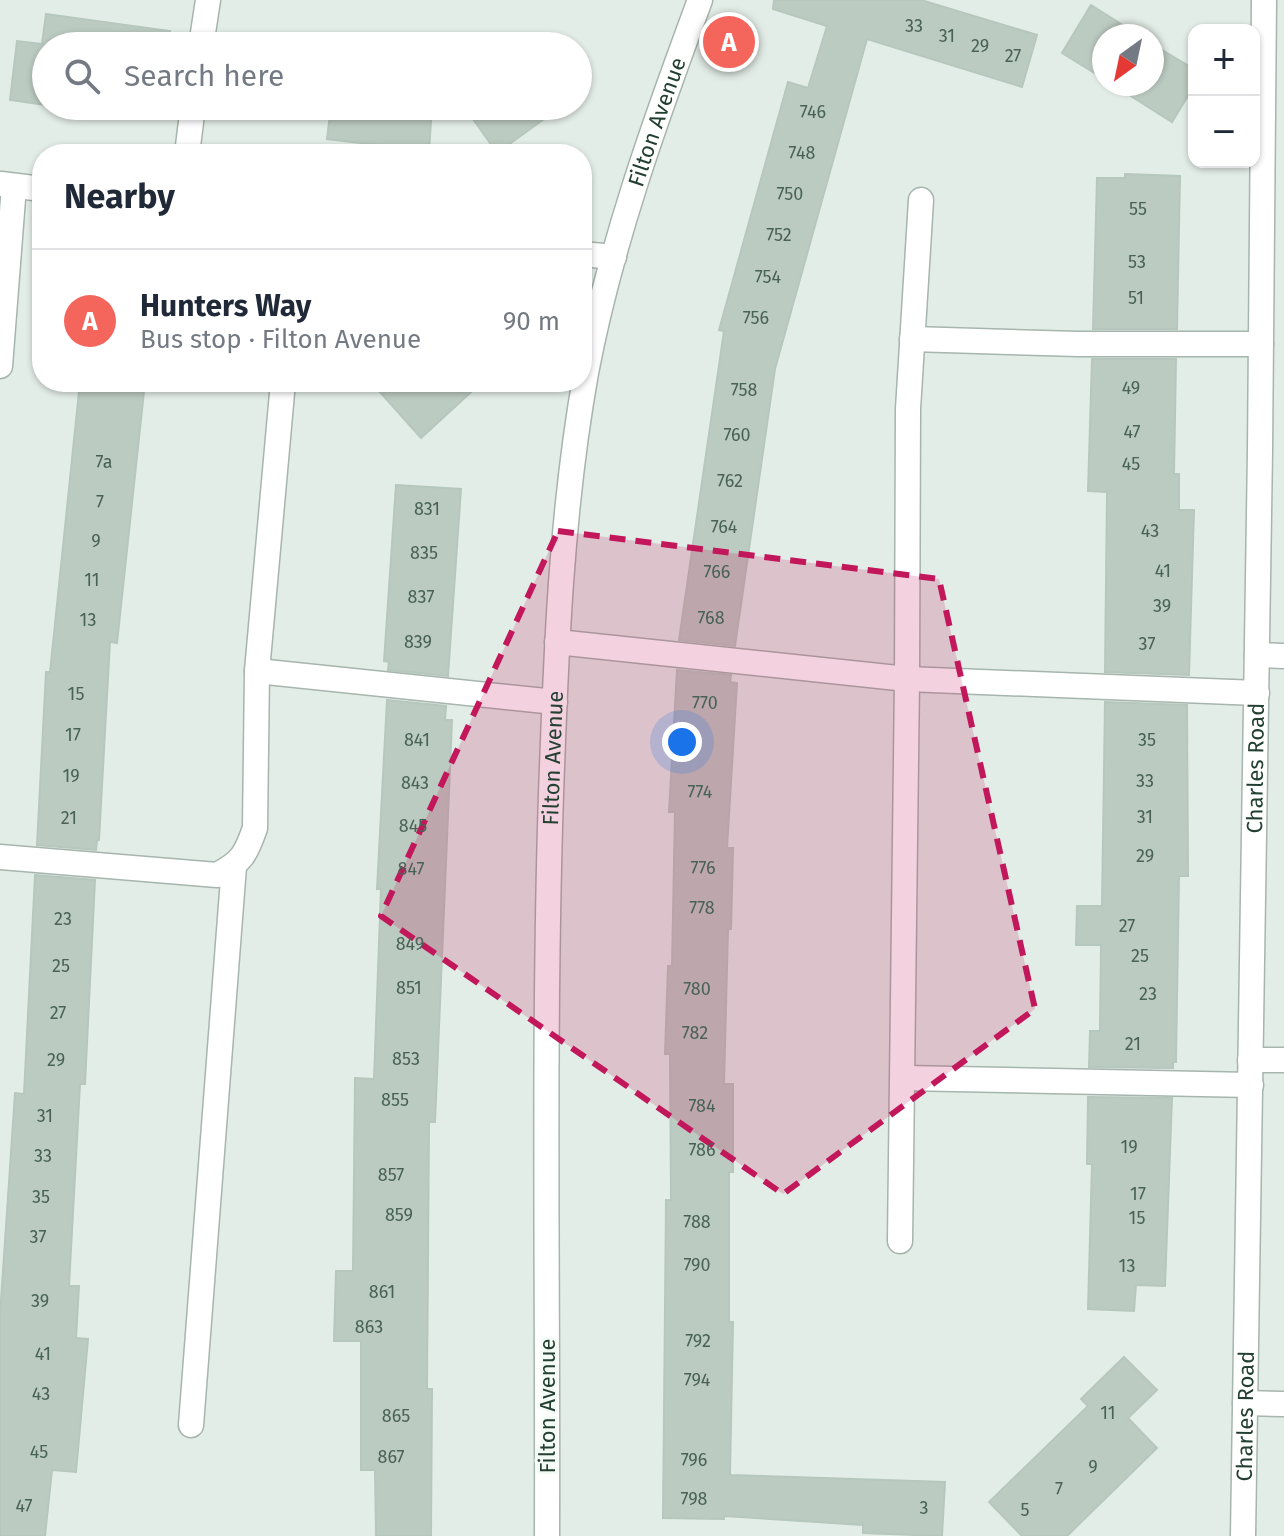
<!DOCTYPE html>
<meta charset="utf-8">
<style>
body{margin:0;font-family:"Fira Sans",sans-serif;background:#f6f6f7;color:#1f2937}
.controls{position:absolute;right:24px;top:24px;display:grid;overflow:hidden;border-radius:16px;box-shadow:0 2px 6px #0004}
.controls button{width:72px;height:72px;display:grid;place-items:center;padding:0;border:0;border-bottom:2px solid #e0e1e3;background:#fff;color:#1f2937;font:40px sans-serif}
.compass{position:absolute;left:1092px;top:24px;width:72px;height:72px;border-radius:50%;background:#fff;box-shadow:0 2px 6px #0004;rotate:213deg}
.you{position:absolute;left:682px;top:742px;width:28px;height:28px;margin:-20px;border:6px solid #fff;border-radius:50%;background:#1a73e8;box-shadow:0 0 0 12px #1a73e833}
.badge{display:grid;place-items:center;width:52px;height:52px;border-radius:50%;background:#f4655b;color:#fff;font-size:26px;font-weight:700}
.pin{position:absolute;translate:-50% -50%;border:4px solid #fff;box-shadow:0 2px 8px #0006}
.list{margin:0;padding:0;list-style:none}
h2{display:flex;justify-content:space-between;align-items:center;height:104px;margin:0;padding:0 32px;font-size:34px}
h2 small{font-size:26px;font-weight:400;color:#747a83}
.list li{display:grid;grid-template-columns:52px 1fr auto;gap:24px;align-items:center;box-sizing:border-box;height:144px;padding:0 32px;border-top:2px solid #e0e1e3}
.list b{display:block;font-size:30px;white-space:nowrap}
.list p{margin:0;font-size:26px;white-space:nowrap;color:#747a83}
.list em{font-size:26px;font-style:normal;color:#747a83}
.icon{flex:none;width:44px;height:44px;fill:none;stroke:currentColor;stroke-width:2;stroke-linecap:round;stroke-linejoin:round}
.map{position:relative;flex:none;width:1284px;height:1536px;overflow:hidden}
.search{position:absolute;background:#fff;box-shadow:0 2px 6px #0004;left:32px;top:32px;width:560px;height:88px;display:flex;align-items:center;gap:20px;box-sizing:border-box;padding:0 28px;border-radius:44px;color:#747a83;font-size:30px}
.panel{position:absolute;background:#fff;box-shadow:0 2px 6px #0004;left:32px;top:144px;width:560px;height:248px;border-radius:32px}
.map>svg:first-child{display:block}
.building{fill:#bccbc2;stroke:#b6c7bd;stroke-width:2}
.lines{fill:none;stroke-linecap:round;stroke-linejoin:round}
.minor-casing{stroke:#a6b5ad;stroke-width:27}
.minor{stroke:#fff;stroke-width:24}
.marked{fill:#c2185b;fill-opacity:0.2;stroke:#c2185b;stroke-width:6;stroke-dasharray:16 10;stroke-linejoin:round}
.labels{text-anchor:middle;stroke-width:6;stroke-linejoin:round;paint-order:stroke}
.number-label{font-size:18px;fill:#496256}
.street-label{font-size:22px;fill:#233f32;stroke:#f4faf6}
</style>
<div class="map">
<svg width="1284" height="1536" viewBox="0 0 1284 1536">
<rect width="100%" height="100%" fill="#e3ede7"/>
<!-- building -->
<g class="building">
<path d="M 774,0 L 921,0 L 1037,35 L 1022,87 L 867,39 L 775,369 L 735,646 L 679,640 L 724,331 L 719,330 L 788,82 L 808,88 L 827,26 L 773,9 Z"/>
<path d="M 1091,5 L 1140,36 L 1104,36 L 1104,79 L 1062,53 Z"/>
<path d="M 46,14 L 170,31 L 168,46 L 46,46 L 46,105 L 10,100 L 17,41 L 42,44 Z"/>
<path d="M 1152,44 L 1194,69 L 1194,86 L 1172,122 L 1112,84 L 1152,84 Z"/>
<path d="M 57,106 L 161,106 L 160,118 Z"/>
<path d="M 331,106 L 432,106 L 429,151 L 327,139 Z"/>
<path d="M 464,106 L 562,106 L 497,153 Z"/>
<path d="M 1125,174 L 1180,176 L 1177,329 L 1093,329 L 1097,178 L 1125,178 Z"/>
<path d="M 1092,359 L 1176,359 L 1174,474 L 1179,474 L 1179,510 L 1194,510 L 1189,675 L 1105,672 L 1107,492 L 1088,491 Z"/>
<path d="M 80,382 L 145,382 L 117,643 L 110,642 L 99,840 L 97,840 L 96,850 L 37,845 L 46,672 L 50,672 Z"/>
<path d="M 371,382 L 482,382 L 421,438 Z"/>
<path d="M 396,485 L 461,489 L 448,676 L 388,670 L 389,662 L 384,661 Z"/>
<path d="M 677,670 L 731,675 L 730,682 L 737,683 L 727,848 L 733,848 L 731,929 L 728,929 L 724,1084 L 733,1084 L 733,1172 L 729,1172 L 729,1322 L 733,1322 L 730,1475 L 945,1482 L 942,1536 L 863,1533 L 863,1525 L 724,1516 L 724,1519 L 663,1518 L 666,1200 L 671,1200 L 670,1054 L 665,1054 L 668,966 L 672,966 L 675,812 L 669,812 Z"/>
<path d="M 387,700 L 446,706 L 445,720 L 452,720 L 435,1122 L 429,1122 L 427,1389 L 432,1389 L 431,1536 L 376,1536 L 375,1470 L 361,1470 L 361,1341 L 334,1341 L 336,1271 L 353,1271 L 355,1078 L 374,1079 L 381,889 L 377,889 Z"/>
<path d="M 1105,702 L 1187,705 L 1188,876 L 1179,876 L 1176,1062 L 1173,1062 L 1173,1068 L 1089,1067 L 1090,1031 L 1100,1031 L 1101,945 L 1076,945 L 1077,906 L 1102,906 Z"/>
<path d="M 35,875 L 95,880 L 85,1084 L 80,1084 L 69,1286 L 79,1286 L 76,1338 L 88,1339 L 76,1472 L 52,1470 L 45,1536 L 0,1536 L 0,1315 L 15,1093 L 24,1094 Z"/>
<path d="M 1088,1097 L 1172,1098 L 1165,1286 L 1136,1285 L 1134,1311 L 1088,1309 L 1092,1164 L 1087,1164 Z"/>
<path d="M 1124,1357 L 1157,1390 L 1128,1418 L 1157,1448 L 1067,1536 L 1022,1536 L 989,1502 L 1088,1406 L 1081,1399 Z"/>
</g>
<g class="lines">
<!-- minor casing -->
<g class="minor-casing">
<g id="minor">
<path d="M 201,46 L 208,0"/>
<path d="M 187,154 L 193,106"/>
<path d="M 1,184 L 42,189"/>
<path d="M 582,254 L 614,257"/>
<path d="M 912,339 L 1078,344 L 1261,344"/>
<path d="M 0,366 L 14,186"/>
<path d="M 557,642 L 907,679 L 1257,693"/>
<path d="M 1257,655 L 1284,656"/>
<path d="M 257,671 L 555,702"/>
<path d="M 0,857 L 217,875 C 242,862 246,854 255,828 L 257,671 L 283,382"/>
<path d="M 1250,1060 L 1284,1060"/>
<path d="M 904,1078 L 1251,1085"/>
<path d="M 900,1241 L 907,679 L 908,409 L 921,200"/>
<path d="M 1245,1403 L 1284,1404"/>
<path d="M 191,1425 L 234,866"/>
<path id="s1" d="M 547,1536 C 548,1289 543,1041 551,794 C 556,653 561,512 586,373 C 610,246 655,121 700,0"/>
<path id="s2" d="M 1243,1536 L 1260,450 L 1264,0"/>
</g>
</g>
<!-- minor -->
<use href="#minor" class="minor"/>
</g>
<!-- marked area -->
<path class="marked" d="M 558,531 L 939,579 L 1035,1009 L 783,1194 L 381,916 Z"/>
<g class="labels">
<!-- number labels -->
<g class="number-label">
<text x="914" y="32">33</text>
<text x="947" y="42">31</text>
<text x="980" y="52">29</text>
<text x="1013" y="62">27</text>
<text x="813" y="118">746</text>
<text x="802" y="159">748</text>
<text x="790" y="200">750</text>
<text x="1138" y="215">55</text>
<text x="779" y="241">752</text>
<text x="1137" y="268">53</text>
<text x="768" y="283">754</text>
<text x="1136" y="304">51</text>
<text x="756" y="324">756</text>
<text x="1131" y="394">49</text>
<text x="744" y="396">758</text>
<text x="1132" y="438">47</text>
<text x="737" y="441">760</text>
<text x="104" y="468">7a</text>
<text x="1131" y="470">45</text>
<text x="730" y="487">762</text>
<text x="100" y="508">7</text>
<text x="427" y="515">831</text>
<text x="724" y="533">764</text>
<text x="1150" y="537">43</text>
<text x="96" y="547">9</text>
<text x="424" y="559">835</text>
<text x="1163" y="577">41</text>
<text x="717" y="578">766</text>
<text x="92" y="586">11</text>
<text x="421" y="603">837</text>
<text x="1162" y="612">39</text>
<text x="711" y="624">768</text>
<text x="88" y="626">13</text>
<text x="418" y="648">839</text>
<text x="1147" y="650">37</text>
<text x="76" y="700">15</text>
<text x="705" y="709">770</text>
<text x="73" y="741">17</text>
<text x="417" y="746">841</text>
<text x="1147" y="746">35</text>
<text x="71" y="782">19</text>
<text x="1145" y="787">33</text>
<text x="415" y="789">843</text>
<text x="700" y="798">774</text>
<text x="1145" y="823">31</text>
<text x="69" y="824">21</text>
<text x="413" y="832">845</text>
<text x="1145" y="862">29</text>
<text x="703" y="874">776</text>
<text x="411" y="875">847</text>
<text x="702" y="914">778</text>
<text x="63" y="925">23</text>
<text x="1127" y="932">27</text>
<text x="410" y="950">849</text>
<text x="1140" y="962">25</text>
<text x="61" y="972">25</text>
<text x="409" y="994">851</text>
<text x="697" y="995">780</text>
<text x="1148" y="1000">23</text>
<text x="58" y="1019">27</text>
<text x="695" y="1039">782</text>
<text x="1133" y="1050">21</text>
<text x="406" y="1065">853</text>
<text x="56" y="1066">29</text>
<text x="395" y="1106">855</text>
<text x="702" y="1112">784</text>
<text x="45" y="1122">31</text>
<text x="1129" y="1153">19</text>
<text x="702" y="1156">786</text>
<text x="43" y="1162">33</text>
<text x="391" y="1181">857</text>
<text x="1138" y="1200">17</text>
<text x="41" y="1203">35</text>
<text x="399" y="1221">859</text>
<text x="1137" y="1224">15</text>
<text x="697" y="1228">788</text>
<text x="38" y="1243">37</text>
<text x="697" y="1271">790</text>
<text x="1127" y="1272">13</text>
<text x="382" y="1298">861</text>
<text x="40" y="1307">39</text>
<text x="369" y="1333">863</text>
<text x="698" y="1347">792</text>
<text x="43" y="1360">41</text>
<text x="697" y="1386">794</text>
<text x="41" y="1400">43</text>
<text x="1108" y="1419">11</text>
<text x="396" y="1422">865</text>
<text x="39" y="1458">45</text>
<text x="391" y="1463">867</text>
<text x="694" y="1466">796</text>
<text x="1093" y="1473">9</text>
<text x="1059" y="1495">7</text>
<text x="694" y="1505">798</text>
<text x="24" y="1512">47</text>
<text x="924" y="1514">3</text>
<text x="1025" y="1516">5</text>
</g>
<!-- street labels -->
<g class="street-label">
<text dy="8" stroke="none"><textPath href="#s1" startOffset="1426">Filton Avenue</textPath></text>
<text dy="8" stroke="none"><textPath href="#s1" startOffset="778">Filton Avenue</textPath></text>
<text dy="8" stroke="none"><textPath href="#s2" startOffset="768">Charles Road</textPath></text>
<text transform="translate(547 1406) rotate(-90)" y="8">Filton Avenue</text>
<text dy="8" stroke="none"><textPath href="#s2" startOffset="120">Charles Road</textPath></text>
</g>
</g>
</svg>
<div class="controls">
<button>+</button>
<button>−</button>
</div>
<svg class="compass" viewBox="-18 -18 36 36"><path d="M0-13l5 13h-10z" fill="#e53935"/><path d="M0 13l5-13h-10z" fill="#747a83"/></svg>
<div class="you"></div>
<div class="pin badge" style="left:729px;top:42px">A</div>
<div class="search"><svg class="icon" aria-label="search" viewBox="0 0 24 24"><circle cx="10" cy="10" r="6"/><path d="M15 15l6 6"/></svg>Search here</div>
<section class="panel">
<h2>Nearby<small></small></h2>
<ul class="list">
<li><span class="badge">A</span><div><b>Hunters Way</b><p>Bus stop · Filton Avenue</p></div><em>90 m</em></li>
</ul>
</section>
</div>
